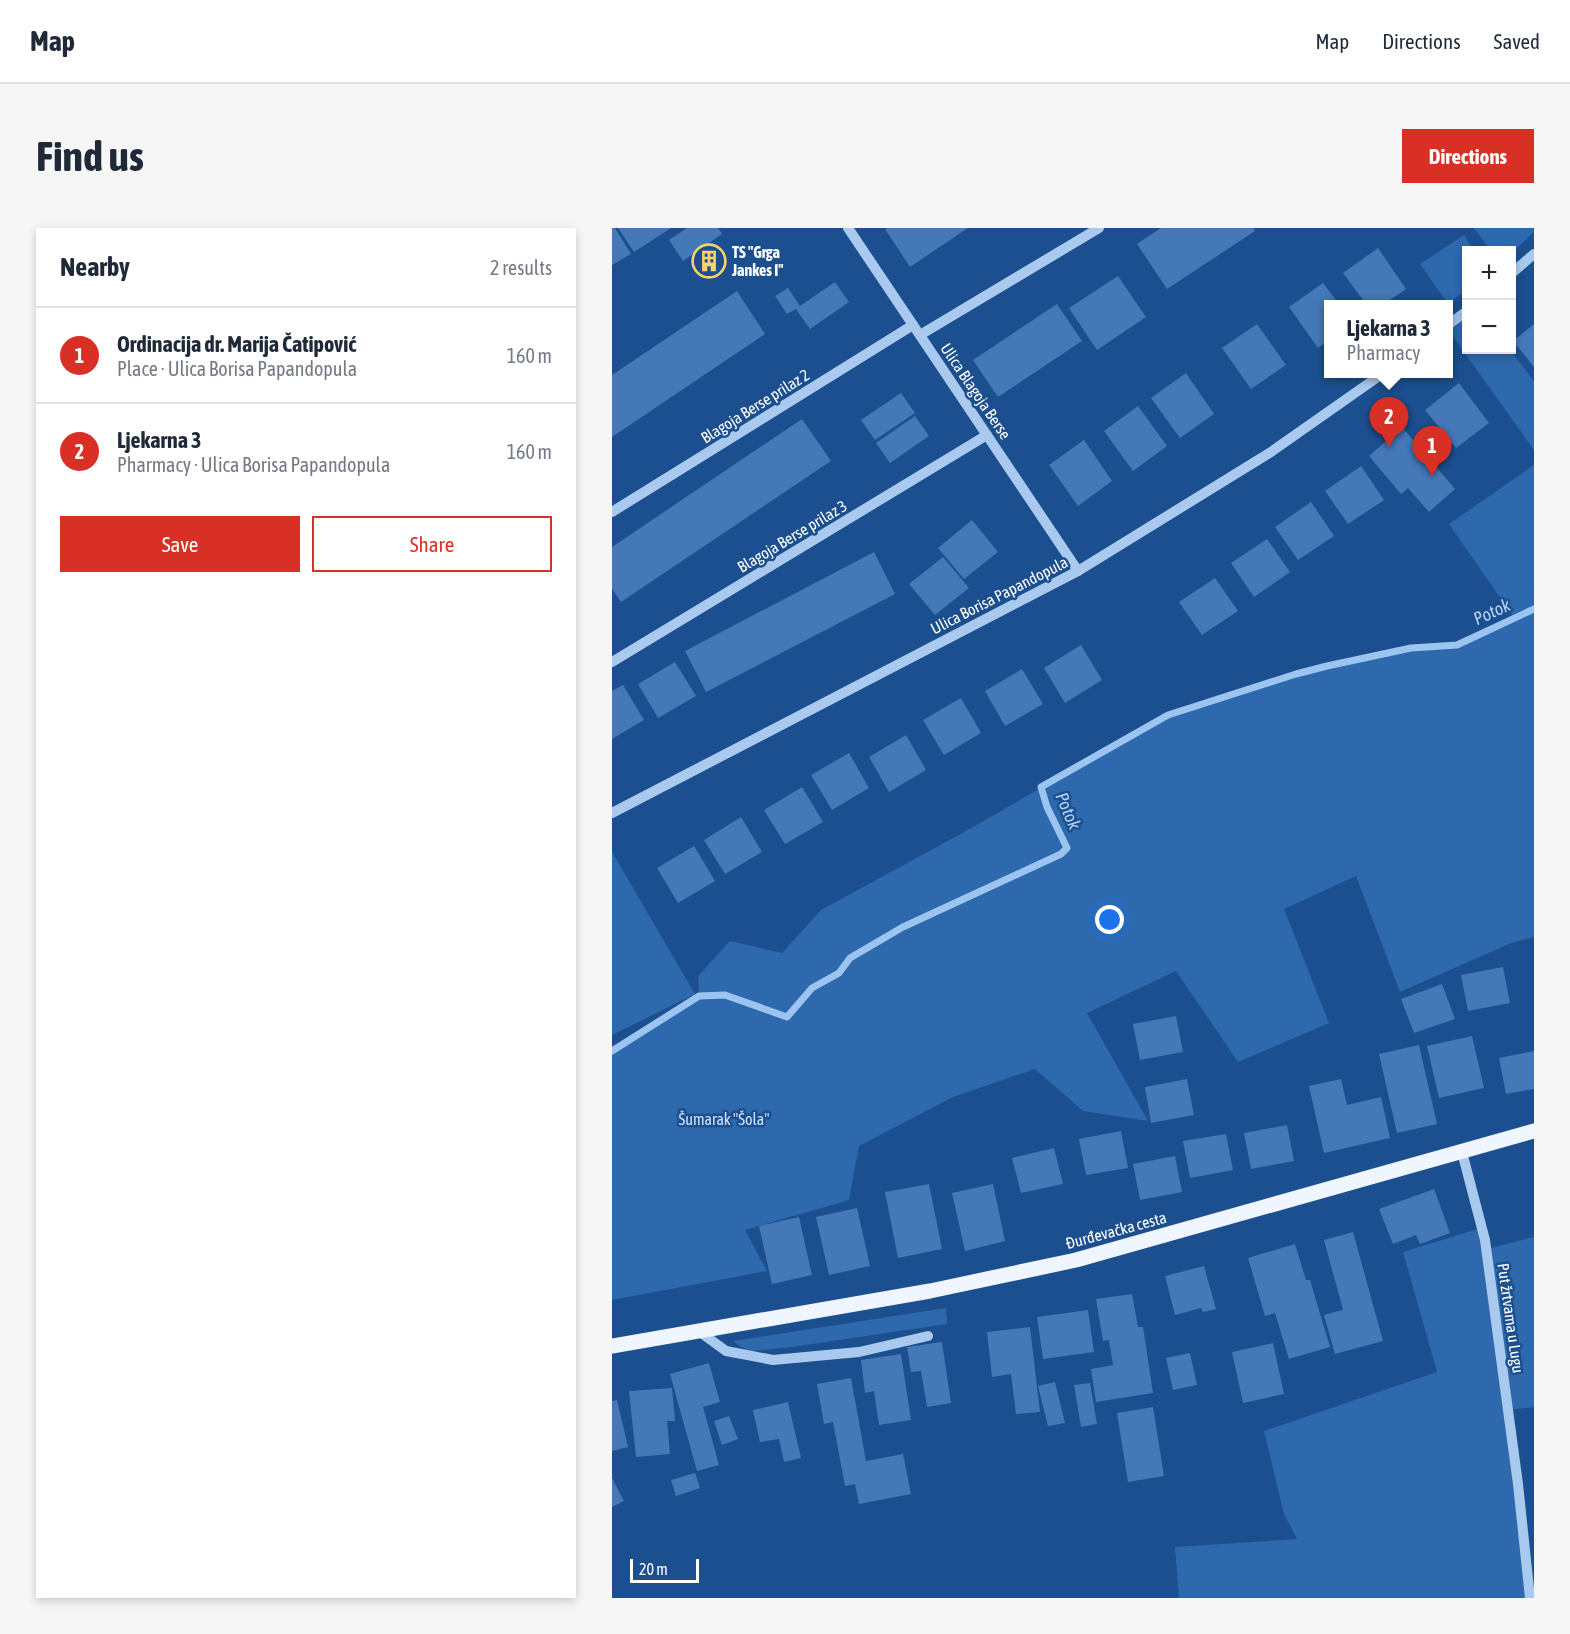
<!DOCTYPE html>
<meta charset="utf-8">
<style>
body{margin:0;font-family:"Asap Condensed",sans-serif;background:#f6f6f7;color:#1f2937}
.controls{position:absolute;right:18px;top:18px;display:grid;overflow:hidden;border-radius:0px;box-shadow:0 3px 9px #0003}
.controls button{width:54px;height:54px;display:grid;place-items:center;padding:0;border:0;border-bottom:2px solid #e0e1e3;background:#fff;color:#1f2937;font:30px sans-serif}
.scale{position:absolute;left:18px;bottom:15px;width:69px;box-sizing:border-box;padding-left:6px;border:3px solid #fff;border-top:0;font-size:16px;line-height:21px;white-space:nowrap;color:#fff;-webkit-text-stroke:4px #1b4f8f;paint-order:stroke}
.you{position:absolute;left:498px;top:692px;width:21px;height:21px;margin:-15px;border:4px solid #fff;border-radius:50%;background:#1a73e8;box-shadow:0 0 0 9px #1a73e833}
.badge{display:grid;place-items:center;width:39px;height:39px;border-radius:50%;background:#d93025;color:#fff;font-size:20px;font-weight:700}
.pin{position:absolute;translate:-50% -50px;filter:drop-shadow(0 2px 3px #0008)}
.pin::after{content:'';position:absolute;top:32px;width:21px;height:18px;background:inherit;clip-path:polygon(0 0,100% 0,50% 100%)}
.popup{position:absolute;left:712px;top:72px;width:129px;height:78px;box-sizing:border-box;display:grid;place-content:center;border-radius:0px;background:#fff;filter:drop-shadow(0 2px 4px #0005);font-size:20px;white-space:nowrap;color:#747a83}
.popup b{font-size:22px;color:#1f2937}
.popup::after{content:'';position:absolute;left:50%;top:100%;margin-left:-12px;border:12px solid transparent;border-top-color:#fff}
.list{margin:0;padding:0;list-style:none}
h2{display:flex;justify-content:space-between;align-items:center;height:78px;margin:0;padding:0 24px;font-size:26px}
h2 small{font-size:20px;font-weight:400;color:#747a83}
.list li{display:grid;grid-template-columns:39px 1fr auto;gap:18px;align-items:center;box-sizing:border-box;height:96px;padding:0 24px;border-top:2px solid #e0e1e3}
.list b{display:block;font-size:22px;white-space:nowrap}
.list p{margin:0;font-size:20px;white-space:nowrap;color:#747a83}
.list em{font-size:20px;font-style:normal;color:#747a83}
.actions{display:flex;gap:12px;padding:18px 24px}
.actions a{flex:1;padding:14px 0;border:2px solid #d93025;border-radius:0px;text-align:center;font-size:21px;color:#d93025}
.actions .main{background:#d93025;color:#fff}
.map{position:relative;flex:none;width:922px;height:1370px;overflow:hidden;border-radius:0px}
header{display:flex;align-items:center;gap:36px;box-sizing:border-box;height:84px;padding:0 30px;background:#fff;border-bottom:2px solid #e0e1e3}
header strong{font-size:28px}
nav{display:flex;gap:33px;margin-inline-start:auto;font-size:21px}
.intro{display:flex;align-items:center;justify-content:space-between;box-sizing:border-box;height:144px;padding:0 36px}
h1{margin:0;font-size:42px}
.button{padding:15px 27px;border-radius:0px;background:#d93025;color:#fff;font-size:21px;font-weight:700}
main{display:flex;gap:36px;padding:0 36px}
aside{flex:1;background:#fff;border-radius:0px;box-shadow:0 3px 9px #0003}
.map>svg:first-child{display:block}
.green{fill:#2e69ad}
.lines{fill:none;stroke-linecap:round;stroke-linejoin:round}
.stream{stroke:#9cc4f0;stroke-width:7}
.building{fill:#4478b7}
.minor{stroke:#a9c9ee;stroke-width:10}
.major{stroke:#f0f6ff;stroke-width:15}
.labels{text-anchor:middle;stroke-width:5;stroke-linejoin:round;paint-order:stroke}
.poi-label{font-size:16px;font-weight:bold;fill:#fff;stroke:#1b4f8f;text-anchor:start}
.street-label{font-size:16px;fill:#fff;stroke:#1b4f8f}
.park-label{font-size:16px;fill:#cfe3fa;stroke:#1b4f8f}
.water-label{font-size:18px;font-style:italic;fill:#b5d3f5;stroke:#1b4f8f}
</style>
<header>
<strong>Map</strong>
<nav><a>Map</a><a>Directions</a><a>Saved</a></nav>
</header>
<div class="intro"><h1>Find us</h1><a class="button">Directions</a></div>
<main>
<aside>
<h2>Nearby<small>2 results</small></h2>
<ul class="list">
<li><span class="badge">1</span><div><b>Ordinacija dr. Marija Čatipović</b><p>Place · Ulica Borisa Papandopula</p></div><em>160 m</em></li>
<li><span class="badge">2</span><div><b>Ljekarna 3</b><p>Pharmacy · Ulica Borisa Papandopula</p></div><em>160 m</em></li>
</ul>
<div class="actions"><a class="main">Save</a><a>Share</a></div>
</aside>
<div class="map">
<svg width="922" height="1370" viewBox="0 0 922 1370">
<rect width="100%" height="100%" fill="#1b4f8f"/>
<!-- green -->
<g class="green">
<path d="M 862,0 L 921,0 L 922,4 L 900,25 L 900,22 L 878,22 Z"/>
<path d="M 852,7 L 861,22 L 855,22 L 854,62 L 836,76 L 808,36 Z"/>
<path d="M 854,83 L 855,122 L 898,122 L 922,153 L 922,222 L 837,103 L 837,96 Z"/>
<path d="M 922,237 L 922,709 L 899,715 L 788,764 L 744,648 L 672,681 L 717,795 L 626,834 L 564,743 L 475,785 L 536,893 L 471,883 L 423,841 L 341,869 L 247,918 L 237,972 L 133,1002 L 155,1043 L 0,1072 L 0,823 L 64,785 L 87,768 L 86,748 L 118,713 L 170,725 L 209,682 L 354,603 L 556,487 L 684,446 L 715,438 L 799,420 L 845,417 L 903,391 L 837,296 Z"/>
<path d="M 0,624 L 83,766 L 0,807 Z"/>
<path d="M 862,1002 L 870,1002 L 875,1021 L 922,1009 L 922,1179 L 896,1182 L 918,1370 L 567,1370 L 563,1319 L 685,1311 L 672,1286 L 652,1203 L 825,1144 L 791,1024 Z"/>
<path d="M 334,1080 L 335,1096 L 180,1119 L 139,1123 L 129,1119 L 121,1113 Z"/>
</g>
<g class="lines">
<!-- stream -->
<path class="stream" d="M 0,823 L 87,768 L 113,767 L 175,789 L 200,760 L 227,745 L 238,730 L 291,699 L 449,626 L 455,620 L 435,579 L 429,559 L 556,487 L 684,446 L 715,438 L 799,420 L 845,417 L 922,381"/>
</g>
<!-- building -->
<g class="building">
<path d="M 0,0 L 3,0 L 19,26 L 0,37 Z"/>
<path d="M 6,0 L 59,0 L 22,24 Z"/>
<path d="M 75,0 L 106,0 L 110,6 L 71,33 L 57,12 Z"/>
<path d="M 275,0 L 356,0 L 298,39 L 273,1 Z"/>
<path d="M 549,0 L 641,0 L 643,3 L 555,61 L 525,16 Z"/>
<path d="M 99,20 L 110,37 L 95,46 L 84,30 Z"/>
<path d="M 766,20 L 794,61 L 772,76 L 754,76 L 731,45 Z"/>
<path d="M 506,48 L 534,89 L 485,122 L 457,80 Z"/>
<path d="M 223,54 L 237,74 L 198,101 L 184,81 L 175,86 L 163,68 L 176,60 L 188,78 Z"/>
<path d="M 711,55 L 727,76 L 717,76 L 717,112 L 706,120 L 677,79 Z"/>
<path d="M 125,63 L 153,106 L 0,209 L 0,147 Z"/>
<path d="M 445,76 L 470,113 L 386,169 L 361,132 Z"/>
<path d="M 645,96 L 674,137 L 639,161 L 610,120 Z"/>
<path d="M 922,96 L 922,139 L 901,113 Z"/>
<path d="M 574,145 L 602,186 L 568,210 L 539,170 Z"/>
<path d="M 847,155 L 877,195 L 844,220 L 813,182 Z"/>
<path d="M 289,165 L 303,185 L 263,212 L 249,192 Z"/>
<path d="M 526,178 L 555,218 L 521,243 L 492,203 Z"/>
<path d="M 303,188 L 317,208 L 278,235 L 264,215 Z"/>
<path d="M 190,191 L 219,233 L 9,374 L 0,361 L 0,319 Z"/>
<path d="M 790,199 L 843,261 L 817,284 L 796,260 L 789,266 L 757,228 Z"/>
<path d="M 472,212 L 500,253 L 466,278 L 437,237 Z"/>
<path d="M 749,238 L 772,272 L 736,296 L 713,263 Z"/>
<path d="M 699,274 L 722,308 L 686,332 L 663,299 Z"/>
<path d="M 360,292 L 386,324 L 352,351 L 326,320 Z"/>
<path d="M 655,311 L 678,344 L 642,369 L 619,335 Z"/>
<path d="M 262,324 L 283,366 L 94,464 L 73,423 Z"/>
<path d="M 331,329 L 357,360 L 323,387 L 297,356 Z"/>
<path d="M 603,350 L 626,383 L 590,407 L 567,374 Z"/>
<path d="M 469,417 L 490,452 L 453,475 L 432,440 Z"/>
<path d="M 63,434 L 84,468 L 46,490 L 26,456 Z"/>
<path d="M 410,441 L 431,476 L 393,498 L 373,463 Z"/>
<path d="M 11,457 L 32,492 L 0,511 L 0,463 Z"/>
<path d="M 349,470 L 369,505 L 332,527 L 311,492 Z"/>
<path d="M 294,507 L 314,542 L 277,564 L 257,529 Z"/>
<path d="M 237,525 L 257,560 L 220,582 L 199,547 Z"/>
<path d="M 190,559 L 211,594 L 173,616 L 152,582 Z"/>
<path d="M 129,589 L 150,624 L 113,646 L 92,612 Z"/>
<path d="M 82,618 L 103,653 L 66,675 L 45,640 Z"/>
<path d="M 891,739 L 898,775 L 856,783 L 849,747 Z"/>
<path d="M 830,756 L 843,791 L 802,805 L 789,771 Z"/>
<path d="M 564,788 L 571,824 L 528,832 L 521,796 Z"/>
<path d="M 860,808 L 872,860 L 827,870 L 815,818 Z"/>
<path d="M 807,817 L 825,896 L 785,905 L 767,826 Z"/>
<path d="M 922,823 L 922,861 L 894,866 L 887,830 Z"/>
<path d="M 575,851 L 582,887 L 539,895 L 533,859 Z"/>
<path d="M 729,851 L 735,877 L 769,869 L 778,910 L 712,925 L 697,858 Z"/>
<path d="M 675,897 L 682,933 L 639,941 L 632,905 Z"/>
<path d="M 509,903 L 516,940 L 474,947 L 467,911 Z"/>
<path d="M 614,906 L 621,942 L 578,950 L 571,913 Z"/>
<path d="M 442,920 L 451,956 L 409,965 L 400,930 Z"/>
<path d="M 563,928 L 570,964 L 528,972 L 521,936 Z"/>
<path d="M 317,956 L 330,1021 L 286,1030 L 273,964 Z"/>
<path d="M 381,956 L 393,1013 L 353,1023 L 340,965 Z"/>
<path d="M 822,961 L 838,1005 L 808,1016 L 804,1007 L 781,1016 L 767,981 Z"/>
<path d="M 245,980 L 258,1038 L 217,1047 L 204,989 Z"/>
<path d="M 187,989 L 200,1047 L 160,1056 L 147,998 Z"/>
<path d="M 741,1004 L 771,1113 L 723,1126 L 712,1087 L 731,1082 L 712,1012 Z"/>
<path d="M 683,1016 L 694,1052 L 698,1052 L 718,1119 L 677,1131 L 663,1085 L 653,1088 L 636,1030 Z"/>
<path d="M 592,1038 L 604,1081 L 591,1084 L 589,1080 L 563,1087 L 553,1048 Z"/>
<path d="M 520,1066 L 526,1099 L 531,1099 L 541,1165 L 484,1174 L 479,1141 L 501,1137 L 497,1112 L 491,1113 L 484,1071 Z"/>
<path d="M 476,1082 L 482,1124 L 431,1131 L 425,1089 Z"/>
<path d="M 418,1099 L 428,1184 L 404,1186 L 399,1146 L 380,1149 L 375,1104 Z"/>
<path d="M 330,1114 L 339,1175 L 315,1179 L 309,1143 L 299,1144 L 295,1119 Z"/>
<path d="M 661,1115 L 672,1166 L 631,1175 L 620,1124 Z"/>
<path d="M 578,1125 L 585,1157 L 561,1162 L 554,1130 Z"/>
<path d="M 289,1126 L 299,1192 L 267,1197 L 262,1163 L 253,1165 L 249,1132 Z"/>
<path d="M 97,1135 L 108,1174 L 91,1179 L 107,1237 L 85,1243 L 58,1146 Z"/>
<path d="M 239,1150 L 254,1233 L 291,1226 L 299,1266 L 247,1276 L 243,1256 L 233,1258 L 221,1194 L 212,1196 L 205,1156 Z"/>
<path d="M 443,1154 L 453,1195 L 436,1198 L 426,1158 Z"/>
<path d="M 478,1155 L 485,1196 L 469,1199 L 462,1157 Z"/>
<path d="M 60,1160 L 63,1193 L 55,1193 L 58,1226 L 24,1229 L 17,1163 Z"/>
<path d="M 5,1172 L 16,1219 L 0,1223 L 0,1173 Z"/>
<path d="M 176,1174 L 189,1230 L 172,1234 L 167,1211 L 148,1214 L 141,1182 Z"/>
<path d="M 541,1179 L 552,1248 L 516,1254 L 505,1185 Z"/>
<path d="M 117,1188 L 126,1211 L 110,1217 L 102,1193 Z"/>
<path d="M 83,1245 L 88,1260 L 64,1268 L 59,1252 Z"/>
<path d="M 0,1250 L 12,1273 L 0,1279 Z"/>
</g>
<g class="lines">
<!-- minor -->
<g class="minor">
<path d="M 236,0 L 466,343"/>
<path d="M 900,45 L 922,26"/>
<path d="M 837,96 L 855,83"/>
<path d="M 308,107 L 487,0"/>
<path d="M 0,284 L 301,97"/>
<path d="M 0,434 L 375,207"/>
<path d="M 0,585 L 466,343 L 659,224 L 770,146"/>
<path d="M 850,924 L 873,1012 L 906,1256 L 918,1370"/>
<path d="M 88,1104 L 114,1123 L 161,1132 L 247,1124 L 316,1108"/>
</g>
<!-- major -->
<path class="major" d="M 0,1118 L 318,1063 L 464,1032 L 922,903"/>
</g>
<!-- icons -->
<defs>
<g id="building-ring" transform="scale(1.725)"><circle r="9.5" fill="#1b4f8f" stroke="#ffd166" stroke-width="1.5"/><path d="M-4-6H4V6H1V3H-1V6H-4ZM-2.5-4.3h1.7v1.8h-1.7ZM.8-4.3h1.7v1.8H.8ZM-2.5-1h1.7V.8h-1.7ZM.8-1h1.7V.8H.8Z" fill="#ffd166"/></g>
</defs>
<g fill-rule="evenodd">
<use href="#building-ring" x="97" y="33"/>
</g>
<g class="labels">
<!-- poi labels -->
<g class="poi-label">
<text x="120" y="30">TS "Grga<tspan x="120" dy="18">Jankes I"</tspan></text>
</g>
<!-- street labels -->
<g class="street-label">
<text transform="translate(364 163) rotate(56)" y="6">Ulica Blagoja Berse</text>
<text transform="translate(143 178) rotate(-32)" y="6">Blagoja Berse prilaz 2</text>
<text transform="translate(180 308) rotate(-31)" y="6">Blagoja Berse prilaz 3</text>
<text transform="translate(387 367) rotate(-27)" y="6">Ulica Borisa Papandopula</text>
<text transform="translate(504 1002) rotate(-15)" y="6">Đurđevačka cesta</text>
<text transform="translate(899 1090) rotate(82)" y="6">Put žrtvama u Lugu</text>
</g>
<!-- park labels -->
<g class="park-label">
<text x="112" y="897">Šumarak "Šola"</text>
</g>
<!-- water labels -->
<g class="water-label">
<text transform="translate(880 384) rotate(-25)" y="6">Potok</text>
<text transform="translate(456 583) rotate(67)" y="6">Potok</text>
</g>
</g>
</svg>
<div class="controls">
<button>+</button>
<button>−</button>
</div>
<div class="scale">20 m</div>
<div class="you"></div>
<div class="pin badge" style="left:820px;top:248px">1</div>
<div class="pin badge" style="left:777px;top:219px">2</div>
<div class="popup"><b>Ljekarna 3</b>Pharmacy</div>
</div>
</main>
